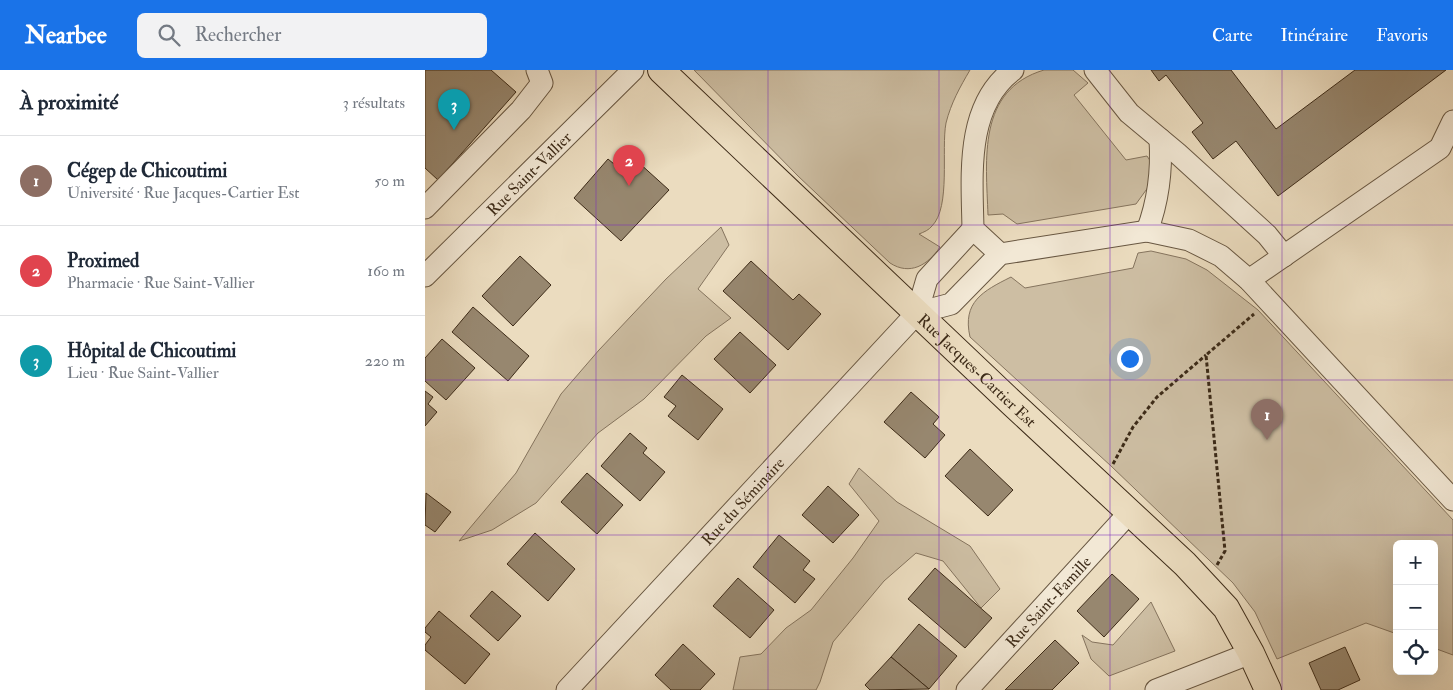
<!DOCTYPE html>
<html lang="fr">
<meta charset="utf-8">
<style>
body{margin:0;font-family:"IM FELL Double Pica",serif;background:#f2f2f3;color:#1f2937}
.controls{position:absolute;right:15px;bottom:15px;display:grid;overflow:hidden;border-radius:8px;box-shadow:0 5px 20px #0002}
.controls button{width:45px;height:45px;display:grid;place-items:center;padding:0;border:0;border-bottom:1px solid #e0e1e3;background:#fff;color:#1f2937;font:25px sans-serif}
.you{position:absolute;left:704px;top:288px;width:18px;height:18px;margin:-12px;border:4px solid #fff;border-radius:50%;background:#1a73e8;box-shadow:0 0 0 8px #1a73e833}
.badge{display:grid;place-items:center;width:32px;height:32px;border-radius:50%;background:#1a73e8;color:#fff;font-size:16px;font-weight:700}
.pin{position:absolute;translate:-50% -41px;filter:drop-shadow(0 1px 2px #0008)}
.pin::after{content:'';position:absolute;top:26px;width:18px;height:15px;background:inherit;clip-path:polygon(0 0,100% 0,50% 100%)}
.list{margin:0;padding:0;list-style:none}
h2{display:flex;justify-content:space-between;align-items:center;height:65px;margin:0;padding:0 20px;font-size:21px}
h2 small{font-size:16px;font-weight:400;color:#747a83}
.list li{display:grid;grid-template-columns:32px 1fr auto;gap:15px;align-items:center;box-sizing:border-box;height:90px;padding:0 20px;border-top:1px solid #e0e1e3}
.list b{display:block;font-size:19px;white-space:nowrap}
.list p{margin:0;font-size:16px;white-space:nowrap;color:#747a83}
.list em{font-size:16px;font-style:normal;color:#747a83}
.icon{flex:none;width:28px;height:28px;fill:none;stroke:currentColor;stroke-width:2;stroke-linecap:round;stroke-linejoin:round}
.map{position:relative;flex:none;width:1028px;height:620px;overflow:hidden}
header{display:flex;align-items:center;gap:30px;box-sizing:border-box;height:70px;padding:0 25px;background:#1a73e8;color:#fff}
header strong{font-size:24px}
nav{display:flex;gap:28px;margin-inline-start:auto;font-size:18px}
.search{width:350px;height:45px;background:#f2f2f3;display:flex;align-items:center;gap:12px;box-sizing:border-box;padding:0 18px;border-radius:8px;color:#747a83;font-size:19px}
main{display:flex}
aside{flex:1;background:#fff}
.map>svg:first-child{display:block}
.green{fill:#cdbea3;stroke:#85745e}
.building{fill:#97876f;stroke:#3d2b18}
.lines{fill:none;stroke-linecap:round;stroke-linejoin:round}
.minor-casing{stroke:#685742;stroke-width:23}
.major-casing{stroke:#3d2b18;stroke-width:28}
.path{stroke:#3d2b18;stroke-width:3;stroke-dasharray:4 2.5;stroke-linecap:butt}
.minor{stroke:#f2e8d5;stroke-width:21}
.major{stroke:#ebdcbf;stroke-width:26}
.grid{fill:none;stroke:#7b2cbf;stroke-width:1;stroke-opacity:0.55}
.labels{text-anchor:middle;stroke-width:4.5;stroke-linejoin:round;paint-order:stroke}
.street-label{font-size:16px;fill:#3d2b18;stroke:#f2e8d5}
</style>
<header>
<strong>Nearbee</strong>
<div class="search"><svg class="icon" aria-label="search" viewBox="0 0 24 24"><circle cx="10" cy="10" r="6"/><path d="M15 15l6 6"/></svg>Rechercher</div>
<nav><a>Carte</a><a>Itinéraire</a><a>Favoris</a></nav>
</header>
<main>
<aside>
<h2>À proximité<small>3 résultats</small></h2>
<ul class="list">
<li><span class="badge" style="background:#8d6e63">1</span><div><b>Cégep de Chicoutimi</b><p>Université · Rue Jacques-Cartier Est</p></div><em>50 m</em></li>
<li><span class="badge" style="background:#e0444e">2</span><div><b>Proximed</b><p>Pharmacie · Rue Saint-Vallier</p></div><em>160 m</em></li>
<li><span class="badge" style="background:#0f9aa8">3</span><div><b>Hôpital de Chicoutimi</b><p>Lieu · Rue Saint-Vallier</p></div><em>220 m</em></li>
</ul>
</aside>
<div class="map">
<svg width="1028" height="620" viewBox="0 0 1028 620">
<rect width="100%" height="100%" fill="#ebdcbf"/>
<filter id="stains"><feTurbulence type="fractalNoise" baseFrequency=".004" numOctaves="4"/><feColorMatrix values="0 0 0 0 .2 0 0 0 0 .09 0 0 0 0 .02 0 0 0 .5 -.17"/></filter>
<radialGradient id="worn" r=".72"><stop offset=".6" stop-color="#630" stop-opacity="0"/><stop offset="1" stop-color="#630" stop-opacity=".3"/></radialGradient>
<!-- green -->
<g class="green">
<path d="M 269,0 L 545,0 C 535,17 526,33 521,53 C 516,79 526,137 507,156 C 504,160 499,162 494,164 L 515,177 C 503,195 485,206 465,193 L 373,106 Z"/>
<path d="M 619,0 L 648,0 L 663,13 L 649,25 L 701,90 L 722,86 L 726,92 L 724,116 L 711,134 L 592,154 L 578,144 L 563,145 C 561,89 552,20 619,0 Z"/>
<path d="M 296,157 L 304,175 L 273,219 L 306,248 L 281,266 L 219,329 L 173,363 L 111,433 L 67,460 L 34,471 L 91,403 L 136,324 L 174,280 L 241,209 Z"/>
<path d="M 726,181 L 761,189 L 782,200 L 833,240 L 1028,450 L 1028,585 L 1009,578 L 1009,474 L 972,474 L 972,564 L 941,553 L 852,589 L 830,542 L 808,513 L 686,396 L 545,267 C 537,232 558,221 586,207 L 600,218 L 708,198 L 713,183 Z"/>
<path d="M 434,398 L 472,432 L 545,476 L 575,519 L 556,538 L 518,491 L 491,483 L 459,511 L 408,572 L 395,612 L 391,620 L 308,620 L 315,587 L 336,584 L 361,558 L 386,540 L 428,488 L 454,451 L 424,414 Z"/>
<path d="M 726,532 L 750,581 L 684,606 L 666,589 L 657,565 L 667,572 L 688,575 Z"/>
</g>
<!-- building -->
<g class="building">
<path d="M 0,0 L 66,0 L 91,22 L 13,110 L 0,98 Z"/>
<path d="M 726,0 L 806,0 L 851,59 L 930,0 L 1021,0 L 853,126 L 811,71 L 788,89 L 767,62 L 778,53 L 741,5 L 734,11 Z"/>
<path d="M 183,89 L 201,104 L 213,92 L 244,120 L 196,171 L 149,128 Z"/>
<path d="M 95,186 L 126,215 L 88,256 L 57,226 Z"/>
<path d="M 326,191 L 368,230 L 374,224 L 396,244 L 363,280 L 298,221 Z"/>
<path d="M 48,237 L 104,286 L 83,311 L 27,262 Z"/>
<path d="M 315,262 L 351,295 L 325,323 L 289,289 Z"/>
<path d="M 17,269 L 50,298 L 21,330 L 0,311 L 0,288 Z"/>
<path d="M 257,305 L 298,339 L 273,370 L 243,346 L 251,336 L 239,327 Z"/>
<path d="M 0,321 L 8,327 L 3,334 L 12,342 L 0,356 Z"/>
<path d="M 486,322 L 514,347 L 508,354 L 520,365 L 500,388 L 459,352 Z"/>
<path d="M 205,363 L 222,378 L 218,383 L 240,402 L 215,431 L 176,396 Z"/>
<path d="M 545,379 L 588,420 L 563,446 L 520,406 Z"/>
<path d="M 162,403 L 198,435 L 172,464 L 136,432 Z"/>
<path d="M 403,416 L 434,445 L 408,473 L 377,445 Z"/>
<path d="M 1,423 L 26,442 L 10,462 L 0,455 Z"/>
<path d="M 110,463 L 150,499 L 123,531 L 82,494 Z"/>
<path d="M 354,465 L 385,491 L 378,500 L 390,509 L 370,533 L 328,497 Z"/>
<path d="M 510,498 L 567,548 L 540,578 L 483,529 Z"/>
<path d="M 687,504 L 714,529 L 679,567 L 652,541 Z"/>
<path d="M 313,508 L 349,540 L 325,568 L 288,536 Z"/>
<path d="M 67,521 L 96,546 L 73,571 L 45,546 Z"/>
<path d="M 14,541 L 65,584 L 40,614 L 0,580 L 0,575 L 6,567 L 0,562 L 0,558 Z"/>
<path d="M 494,554 L 532,586 L 504,619 L 466,587 Z"/>
<path d="M 630,570 L 654,593 L 627,620 L 580,620 Z"/>
<path d="M 258,574 L 290,604 L 275,620 L 246,620 L 230,605 Z"/>
<path d="M 920,577 L 935,610 L 913,620 L 896,620 L 884,593 Z"/>
<path d="M 466,587 L 504,619 L 445,620 L 440,615 Z"/>
</g>
<g class="lines">
<!-- minor casing -->
<g class="minor-casing">
<g id="minor">
<path d="M 670,0 L 704,43 L 752,83 L 842,165 L 859,186"/>
<path d="M 0,138 L 96,40 L 117,13 L 112,0"/>
<path d="M 722,161 C 733,132 737,100 735,69"/>
<path d="M 575,184 L 548,159 C 547,105 540,36 588,0"/>
<path id="s1" d="M 0,206 L 208,0"/>
<path d="M 824,210 L 1015,78 L 1028,51"/>
<path d="M 492,243 L 526,234 L 575,184 L 722,161 L 764,170 L 796,186 L 824,210 L 1028,430"/>
<path id="s2" d="M 142,620 L 492,243 L 502,209 L 548,159"/>
<path id="s3" d="M 542,620 L 705,442"/>
<path d="M 731,620 L 826,583"/>
</g>
</g>
<!-- major casing -->
<g class="major-casing">
<g id="major">
<path id="s4" d="M 236,0 L 588,334 L 760,494 L 801,538 L 826,583 L 843,620"/>
</g>
</g>
<!-- path -->
<g class="path">
<path d="M 688,394 L 708,357 L 732,327 L 781,285"/>
<path d="M 792,495 L 800,481 L 781,285 L 829,244"/>
</g>
<!-- minor -->
<use href="#minor" class="minor"/>
<!-- major -->
<use href="#major" class="major"/>
</g>
<!-- grid -->
<path class="grid" d="M 171,0 L 171,620M 343,0 L 343,620M 514,0 L 514,620M 685,0 L 685,620M 857,0 L 857,620M 0,155 L 1028,155M 0,310 L 1028,310M 0,465 L 1028,465"/>
<g class="labels">
<!-- street labels -->
<g class="street-label">
<text dy="6" stroke="none"><textPath href="#s1" startOffset="146">Rue Saint-Vallier</textPath></text>
<text dy="6" stroke="none"><textPath href="#s4" startOffset="436">Rue Jacques-Cartier Est</textPath></text>
<text dy="6" stroke="none"><textPath href="#s2" startOffset="258">Rue du Séminaire</textPath></text>
<text dy="6" stroke="none"><textPath href="#s3" startOffset="120">Rue Saint-Famille</textPath></text>
</g>
</g>
<rect width="100%" height="100%" filter="url(#stains)"/>
<rect width="100%" height="100%" fill="url(#worn)"/>
</svg>
<div class="controls">
<button>+</button>
<button>−</button>
<button><svg class="icon" aria-label="locate" viewBox="0 0 24 24"><circle cx="12" cy="12" r="6"/><path d="M12 2v4M12 18v4M2 12h4M18 12h4"/></svg></button>
</div>
<div class="you"></div>
<div class="pin badge" style="left:842px;top:370px;background:#8d6e63">1</div>
<div class="pin badge" style="left:204px;top:116px;background:#e0444e">2</div>
<div class="pin badge" style="left:29px;top:60px;background:#0f9aa8">3</div>
</div>
</main>
